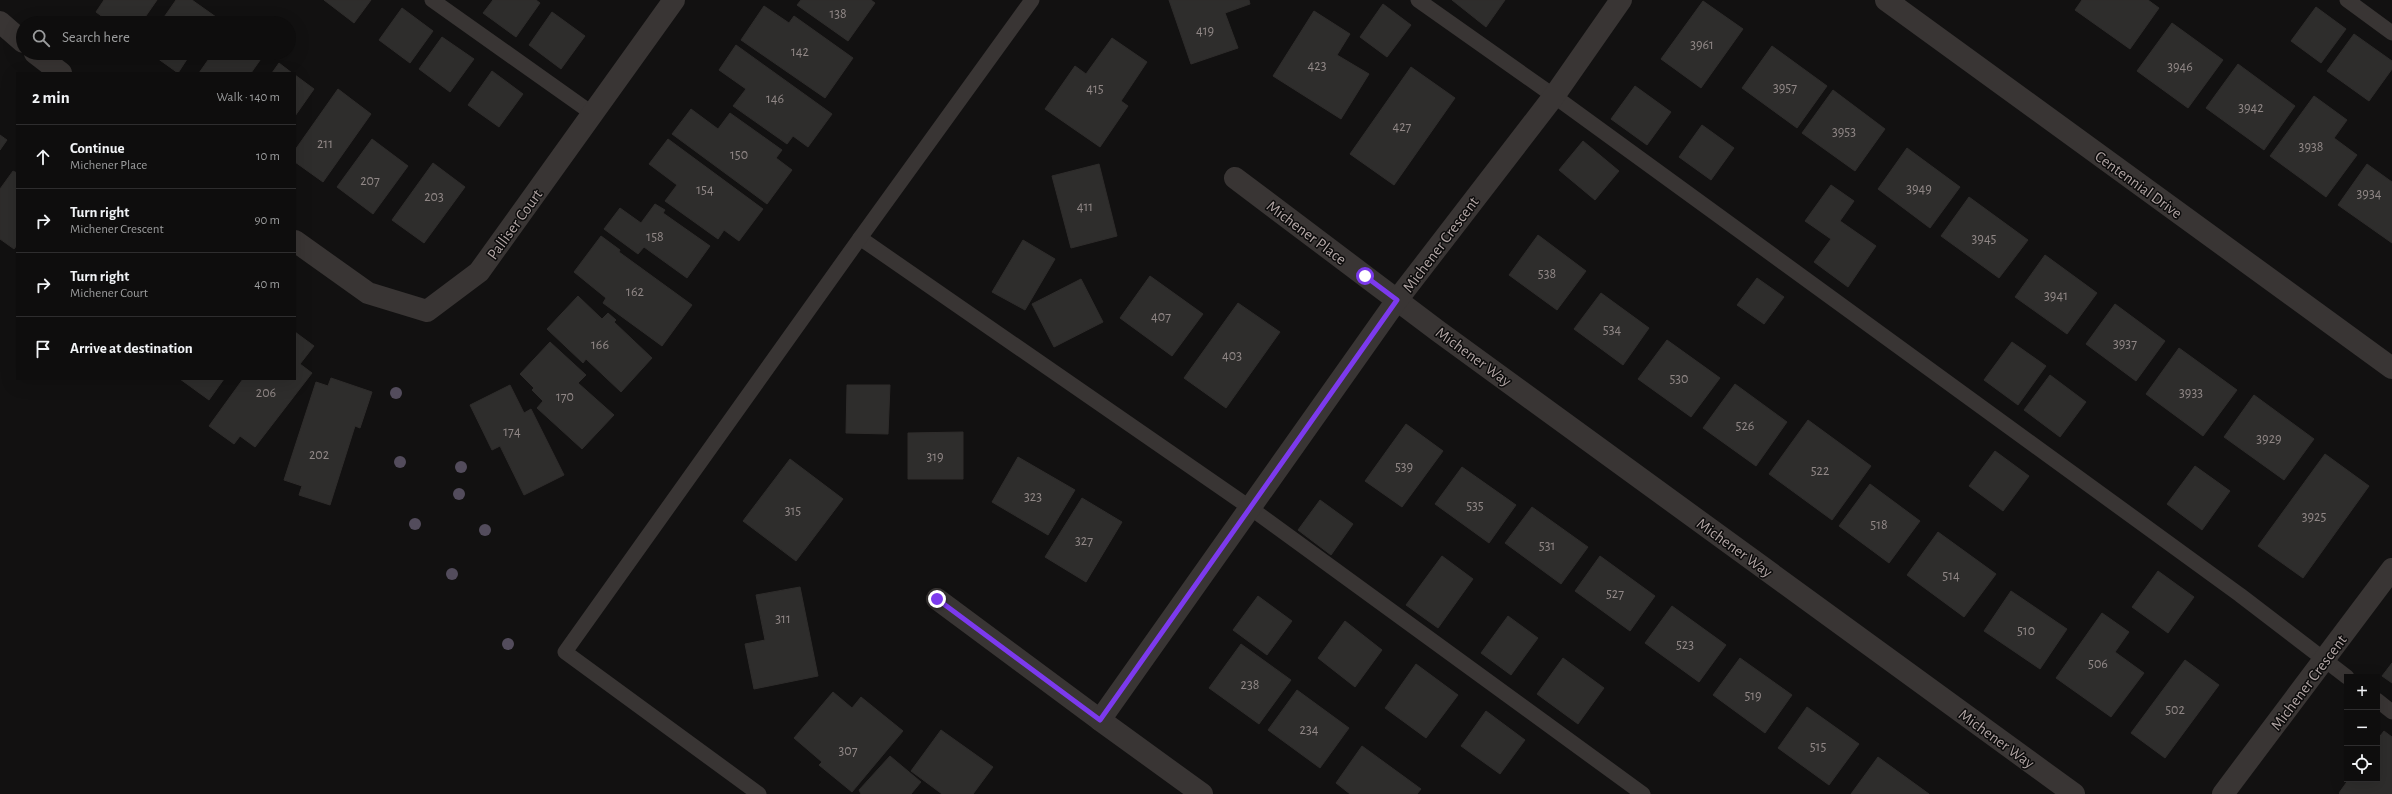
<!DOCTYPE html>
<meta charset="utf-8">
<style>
body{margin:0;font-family:"Alegreya Sans",sans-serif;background:#1c1b1b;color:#f1f3f6}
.controls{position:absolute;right:12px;bottom:12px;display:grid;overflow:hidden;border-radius:0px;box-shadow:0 4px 16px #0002}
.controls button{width:36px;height:36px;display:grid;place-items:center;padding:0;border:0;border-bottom:1px solid #2e2d2e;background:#0e0d0d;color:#f1f3f6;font:20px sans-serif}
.stop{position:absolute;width:12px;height:12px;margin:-9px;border:3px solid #7c3aed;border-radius:50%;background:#fff}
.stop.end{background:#7c3aed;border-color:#fff;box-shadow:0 1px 4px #0008}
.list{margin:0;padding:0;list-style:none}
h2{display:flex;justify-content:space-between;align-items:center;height:52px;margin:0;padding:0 16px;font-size:17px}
h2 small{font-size:13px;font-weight:400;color:#9b9c9d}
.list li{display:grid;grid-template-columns:26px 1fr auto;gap:12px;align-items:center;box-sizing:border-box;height:64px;padding:0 16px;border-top:1px solid #2e2d2e}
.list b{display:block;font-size:15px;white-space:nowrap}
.list p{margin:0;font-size:13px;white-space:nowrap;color:#9b9c9d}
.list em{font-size:13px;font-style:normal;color:#9b9c9d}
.icon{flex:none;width:22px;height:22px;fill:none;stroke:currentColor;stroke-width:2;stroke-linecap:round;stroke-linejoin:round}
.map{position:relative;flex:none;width:2392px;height:794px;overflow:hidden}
.search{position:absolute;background:#0e0d0d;box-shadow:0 4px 16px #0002;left:16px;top:16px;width:280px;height:44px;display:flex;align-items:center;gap:10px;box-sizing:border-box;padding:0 14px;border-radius:22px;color:#9b9c9d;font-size:15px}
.panel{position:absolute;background:#0e0d0d;box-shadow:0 4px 16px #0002;left:16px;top:72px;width:280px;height:308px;border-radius:0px}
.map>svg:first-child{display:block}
.building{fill:#2e2d2c;stroke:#2e2c2b}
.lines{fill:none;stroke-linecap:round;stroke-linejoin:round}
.service{stroke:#393534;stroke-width:15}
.minor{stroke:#393534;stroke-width:22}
.tree{fill:#534c5c}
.route{stroke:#7c3aed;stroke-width:5}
.labels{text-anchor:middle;stroke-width:3;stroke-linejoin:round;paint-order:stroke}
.number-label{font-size:14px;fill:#908786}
.street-label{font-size:16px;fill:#b1a5a4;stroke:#0d0c0c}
</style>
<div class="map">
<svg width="2392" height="794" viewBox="0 0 2392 794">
<rect width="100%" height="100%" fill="#121111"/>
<!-- building -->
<g class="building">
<path d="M 104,0 L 157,0 L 141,23 L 111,23 L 96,12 Z"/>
<path d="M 176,0 L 192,0 L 216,17 L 212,23 L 160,23 Z"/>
<path d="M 324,0 L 371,0 L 354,23 Z"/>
<path d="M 493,0 L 536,0 L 540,3 L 516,37 L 483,13 Z"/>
<path d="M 801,0 L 871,0 L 875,3 L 848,41 L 797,5 Z"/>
<path d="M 1169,0 L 1249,0 L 1250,4 L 1225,13 L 1238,48 L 1191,64 Z"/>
<path d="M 1452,0 L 1505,0 L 1486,27 Z"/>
<path d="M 2082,0 L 2148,0 L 2159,8 L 2130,49 L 2075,10 Z"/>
<path d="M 1703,1 L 1743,29 L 1701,88 L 1661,59 Z"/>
<path d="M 1383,4 L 1411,25 L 1387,57 L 1360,37 Z"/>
<path d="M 764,6 L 789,23 L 794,16 L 853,58 L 825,98 L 741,40 Z"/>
<path d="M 2316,7 L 2346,29 L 2321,63 L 2291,41 Z"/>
<path d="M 402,8 L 433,31 L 410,63 L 379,40 Z"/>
<path d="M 1314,11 L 1350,34 L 1337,55 L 1369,74 L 1341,119 L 1273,76 Z"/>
<path d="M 552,12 L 585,36 L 561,69 L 529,45 Z"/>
<path d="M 2172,23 L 2223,60 L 2188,108 L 2137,71 Z"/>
<path d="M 2354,34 L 2392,61 L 2392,69 L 2369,101 L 2327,71 Z"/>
<path d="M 442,37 L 474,59 L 450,92 L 419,69 Z"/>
<path d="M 1112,38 L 1147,62 L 1121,101 L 1128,106 L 1100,147 L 1045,109 L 1075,66 L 1086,74 Z"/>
<path d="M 736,45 L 832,114 L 808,147 L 793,136 L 787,144 L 733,106 L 746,89 L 719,70 Z"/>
<path d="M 1772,46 L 1827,86 L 1797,128 L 1742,88 Z"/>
<path d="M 150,53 L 191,53 L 178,73 Z"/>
<path d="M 213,53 L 265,53 L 251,73 L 199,73 Z"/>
<path d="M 279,63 L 292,73 L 272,73 Z"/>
<path d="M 2238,64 L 2295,106 L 2264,150 L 2206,108 Z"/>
<path d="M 1411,67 L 1455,98 L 1394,185 L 1350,154 Z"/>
<path d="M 492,71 L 523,94 L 499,127 L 468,105 Z"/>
<path d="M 295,75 L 314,89 L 295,116 Z"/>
<path d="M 1635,86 L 1671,112 L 1647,145 L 1611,119 Z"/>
<path d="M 338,89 L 371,114 L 323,182 L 295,162 L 295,150 Z"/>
<path d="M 1833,90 L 1885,129 L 1855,171 L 1802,133 Z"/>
<path d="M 2314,96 L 2347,120 L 2334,138 L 2357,155 L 2326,197 L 2270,156 Z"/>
<path d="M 691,109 L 718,129 L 730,113 L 782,150 L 776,158 L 792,170 L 767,204 L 672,134 Z"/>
<path d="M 1702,125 L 1734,148 L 1711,180 L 1679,157 Z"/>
<path d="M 0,135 L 7,140 L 0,150 Z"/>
<path d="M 372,139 L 408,166 L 373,214 L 337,187 Z"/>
<path d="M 668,139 L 763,209 L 739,241 L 724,230 L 718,239 L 665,201 L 677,185 L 649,164 Z"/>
<path d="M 1583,141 L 1619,171 L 1595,200 L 1559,170 Z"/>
<path d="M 1907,148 L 1960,187 L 1930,228 L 1878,189 Z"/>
<path d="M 433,163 L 465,187 L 424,243 L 392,220 Z"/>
<path d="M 1099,164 L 1117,236 L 1071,248 L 1052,176 Z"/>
<path d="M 2367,164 L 2392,182 L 2392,243 L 2338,205 Z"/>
<path d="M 13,171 L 17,173 L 17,245 L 14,249 L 0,239 L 0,189 Z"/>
<path d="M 1831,185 L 1854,201 L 1840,221 L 1876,246 L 1848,287 L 1814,262 L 1831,239 L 1805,221 Z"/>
<path d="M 1969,197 L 2028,240 L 1999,278 L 1941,236 Z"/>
<path d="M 655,204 L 665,210 L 663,213 L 710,246 L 687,278 L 644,247 L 638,254 L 604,229 L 620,208 L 641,223 Z"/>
<path d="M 1538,235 L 1586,271 L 1557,310 L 1509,275 Z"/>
<path d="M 601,236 L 620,250 L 619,252 L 692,305 L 662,346 L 603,303 L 606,298 L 574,272 Z"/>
<path d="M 1023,240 L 1055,259 L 1025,310 L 992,292 Z"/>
<path d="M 2045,255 L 2097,293 L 2067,334 L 2015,297 Z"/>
<path d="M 1150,276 L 1203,314 L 1172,356 L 1120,318 Z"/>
<path d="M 1757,278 L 1784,297 L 1764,324 L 1737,305 Z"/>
<path d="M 1081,279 L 1103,322 L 1054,347 L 1032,304 Z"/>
<path d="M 1601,293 L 1649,328 L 1623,365 L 1574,329 Z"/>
<path d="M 578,296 L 602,319 L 608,313 L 616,320 L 614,322 L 652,358 L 621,392 L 586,359 L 583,363 L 547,329 Z"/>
<path d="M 1238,303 L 1280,332 L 1226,408 L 1184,378 Z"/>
<path d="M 2115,304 L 2165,341 L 2136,381 L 2086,344 Z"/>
<path d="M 295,332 L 314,346 L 300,364 L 312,373 L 255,447 L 240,436 L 234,444 L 209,426 L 243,379 L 295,379 Z"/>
<path d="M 1667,340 L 1720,378 L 1691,417 L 1638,379 Z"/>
<path d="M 550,342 L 586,375 L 578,383 L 614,415 L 582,449 L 537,408 L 543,401 L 532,390 L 534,388 L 520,374 Z"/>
<path d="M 2012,342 L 2046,366 L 2018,405 L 1984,380 Z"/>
<path d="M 2179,348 L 2237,390 L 2203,436 L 2146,394 Z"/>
<path d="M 2050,375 L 2086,402 L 2060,437 L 2024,410 Z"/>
<path d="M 331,378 L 372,392 L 360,428 L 355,426 L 330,505 L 299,495 L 302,486 L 284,480 L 316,382 L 328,386 Z"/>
<path d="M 180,379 L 224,379 L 209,400 Z"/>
<path d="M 1735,384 L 1787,422 L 1756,466 L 1703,428 Z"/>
<path d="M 510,385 L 524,413 L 531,409 L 564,475 L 524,495 L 500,446 L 492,450 L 470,405 Z"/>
<path d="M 847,385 L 890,385 L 888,434 L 846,433 Z"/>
<path d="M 2254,395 L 2314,439 L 2284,480 L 2224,437 Z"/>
<path d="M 1808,420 L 1871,466 L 1832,520 L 1769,474 Z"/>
<path d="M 1406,424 L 1443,451 L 1402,507 L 1365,481 Z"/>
<path d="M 963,432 L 963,479 L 908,479 L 908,433 Z"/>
<path d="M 1995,451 L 2029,476 L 2003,511 L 1969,486 Z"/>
<path d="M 2325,454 L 2369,486 L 2303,578 L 2258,546 Z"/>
<path d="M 1018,457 L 1075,490 L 1048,535 L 992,502 Z"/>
<path d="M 790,459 L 843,499 L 796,561 L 743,521 Z"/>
<path d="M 2195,466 L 2230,491 L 2202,530 L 2167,504 Z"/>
<path d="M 1462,467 L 1516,505 L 1489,543 L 1435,504 Z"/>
<path d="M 1870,484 L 1920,521 L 1889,563 L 1839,526 Z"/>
<path d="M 1082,498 L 1122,522 L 1086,582 L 1045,557 Z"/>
<path d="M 1320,500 L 1353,524 L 1331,555 L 1298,530 Z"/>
<path d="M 1532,507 L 1588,547 L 1561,584 L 1505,543 Z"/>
<path d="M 1938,532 L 1996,574 L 1964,617 L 1907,575 Z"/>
<path d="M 1442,556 L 1473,579 L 1438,628 L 1406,605 Z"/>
<path d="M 1600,556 L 1655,596 L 1630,631 L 1575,591 Z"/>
<path d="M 2158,571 L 2194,597 L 2168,633 L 2132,607 Z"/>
<path d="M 800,587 L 818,676 L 754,689 L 745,644 L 765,640 L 756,595 Z"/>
<path d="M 2011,591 L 2067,629 L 2040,669 L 1984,631 Z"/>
<path d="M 1258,596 L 1292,621 L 1267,655 L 1233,630 Z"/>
<path d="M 1672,606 L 1726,645 L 1699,682 L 1645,643 Z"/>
<path d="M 2102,613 L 2129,632 L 2115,652 L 2144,673 L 2111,717 L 2056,678 Z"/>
<path d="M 1508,616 L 1538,638 L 1511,675 L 1481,653 Z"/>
<path d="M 1345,621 L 1382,650 L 1355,687 L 1318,658 Z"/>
<path d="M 1241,644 L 1291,680 L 1259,724 L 1209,688 Z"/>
<path d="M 1563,658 L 1604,688 L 1578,724 L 1537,694 Z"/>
<path d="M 1740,658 L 1792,695 L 1765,733 L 1713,695 Z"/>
<path d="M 2185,660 L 2219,685 L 2165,758 L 2131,733 Z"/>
<path d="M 2392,663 L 2392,683 L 2382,676 Z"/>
<path d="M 1416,664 L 1458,695 L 1426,738 L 1385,708 Z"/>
<path d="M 1297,690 L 1349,728 L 1320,768 L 1268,730 Z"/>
<path d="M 833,692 L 852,708 L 861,697 L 903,731 L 852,792 L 819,765 L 822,762 L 794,738 Z"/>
<path d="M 1807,707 L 1859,744 L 1829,785 L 1778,748 Z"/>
<path d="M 1486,711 L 1525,740 L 1500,774 L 1461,746 Z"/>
<path d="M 941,730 L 993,767 L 973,794 L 942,794 L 911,771 Z"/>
<path d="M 2384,731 L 2392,737 L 2392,794 L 2340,794 L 2339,793 L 2349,779 L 2377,779 L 2377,740 Z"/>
<path d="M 1362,746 L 1421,789 L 1417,794 L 1350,794 L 1336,783 Z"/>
<path d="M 890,756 L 921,782 L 911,794 L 861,794 L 859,790 Z"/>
<path d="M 1878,757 L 1929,794 L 1851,794 Z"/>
</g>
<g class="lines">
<!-- service -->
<g class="service">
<path d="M 432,0 L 593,114"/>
<path d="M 1418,0 L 1554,96 L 2240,595 L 2347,677"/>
<path d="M 2347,0 L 2392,33"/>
<path d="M 860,238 L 1249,507 L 1643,794"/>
<path d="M 2377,700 L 2392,712"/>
<path d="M 759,794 L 565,652 L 860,238 L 1032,0"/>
</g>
<!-- minor -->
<g class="minor">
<path d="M 1886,0 L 2392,368"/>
<path d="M 0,22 L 23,42"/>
<path d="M 35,53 L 61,73"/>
<path d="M 1235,178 L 1438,331 L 2074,794"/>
<path d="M 295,241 L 368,293 L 427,311 L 479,272 L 674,0"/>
<path d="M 937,599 L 1100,720"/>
<path d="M 1202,794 L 1100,720 L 1397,300 L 1554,96 L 1621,0"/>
<path d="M 2223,794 L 2392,569"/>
</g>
</g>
<!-- trees -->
<g class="tree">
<circle cx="396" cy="393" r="6"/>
<circle cx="400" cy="462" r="6"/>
<circle cx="461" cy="467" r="6"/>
<circle cx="459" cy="494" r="6"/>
<circle cx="415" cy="524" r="6"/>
<circle cx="485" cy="530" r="6"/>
<circle cx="452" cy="574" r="6"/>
<circle cx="508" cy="644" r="6"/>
</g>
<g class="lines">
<!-- route -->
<path class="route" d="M 937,599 L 1100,720 L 1397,300 L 1365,276"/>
</g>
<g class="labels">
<!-- number labels -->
<g class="number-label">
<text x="838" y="18">138</text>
<text x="1205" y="35">419</text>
<text x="1702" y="49">3961</text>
<text x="800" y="56">142</text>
<text x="1317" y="70">423</text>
<text x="2180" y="71">3946</text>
<text x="1785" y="92">3957</text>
<text x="1095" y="93">415</text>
<text x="775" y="103">146</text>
<text x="2251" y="112">3942</text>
<text x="1402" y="131">427</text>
<text x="1844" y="136">3953</text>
<text x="325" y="148">211</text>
<text x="2311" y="151">3938</text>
<text x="739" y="159">150</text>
<text x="370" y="185">207</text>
<text x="1919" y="193">3949</text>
<text x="705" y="194">154</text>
<text x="2369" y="198">3934</text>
<text x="434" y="201">203</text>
<text x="1085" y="211">411</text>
<text x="655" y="241">158</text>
<text x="1984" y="243">3945</text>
<text x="1547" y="278">538</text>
<text x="635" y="296">162</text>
<text x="2056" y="300">3941</text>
<text x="1161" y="321">407</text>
<text x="1612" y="334">534</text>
<text x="2125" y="348">3937</text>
<text x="600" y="349">166</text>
<text x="1232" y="360">403</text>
<text x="1679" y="383">530</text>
<text x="266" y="397">206</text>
<text x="2191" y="397">3933</text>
<text x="565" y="401">170</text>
<text x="1745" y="430">526</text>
<text x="512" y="436">174</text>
<text x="2269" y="443">3929</text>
<text x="319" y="459">202</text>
<text x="935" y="461">319</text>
<text x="1404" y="471">539</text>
<text x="1820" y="475">522</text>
<text x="1033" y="501">323</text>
<text x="1475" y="510">535</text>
<text x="793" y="515">315</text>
<text x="2314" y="521">3925</text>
<text x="1879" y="529">518</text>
<text x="1084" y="545">327</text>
<text x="1547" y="550">531</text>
<text x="1951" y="580">514</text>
<text x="1615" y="598">527</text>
<text x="783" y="623">311</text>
<text x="2026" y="635">510</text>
<text x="1685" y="649">523</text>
<text x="2098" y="668">506</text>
<text x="1250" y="689">238</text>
<text x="1753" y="700">519</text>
<text x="2175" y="714">502</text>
<text x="1309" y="734">234</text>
<text x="1818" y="751">515</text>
<text x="848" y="755">307</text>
</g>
<!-- street labels -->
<g class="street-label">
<text transform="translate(2139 184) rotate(36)" y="6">Centennial Drive</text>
<text transform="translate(514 224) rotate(-54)" y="6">Palliser Court</text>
<text transform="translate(1307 232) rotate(37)" y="6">Michener Place</text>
<text transform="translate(1440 244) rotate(-53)" y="6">Michener Crescent</text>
<text transform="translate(1474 356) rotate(36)" y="6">Michener Way</text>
<text transform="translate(1735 547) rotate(36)" y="6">Michener Way</text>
<text transform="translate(2308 682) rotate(-53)" y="6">Michener Crescent</text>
<text transform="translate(1997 738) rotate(36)" y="6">Michener Way</text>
</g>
</g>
</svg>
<div class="controls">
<button>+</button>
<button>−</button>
<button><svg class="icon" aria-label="locate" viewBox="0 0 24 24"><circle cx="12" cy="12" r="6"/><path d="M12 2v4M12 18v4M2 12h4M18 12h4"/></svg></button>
</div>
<div class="stop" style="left:1365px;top:276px"></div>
<div class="stop end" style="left:937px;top:599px"></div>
<div class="search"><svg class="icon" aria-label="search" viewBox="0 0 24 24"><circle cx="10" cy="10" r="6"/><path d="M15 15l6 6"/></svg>Search here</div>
<section class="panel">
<h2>2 min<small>Walk · 140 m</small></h2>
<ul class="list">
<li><svg class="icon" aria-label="ahead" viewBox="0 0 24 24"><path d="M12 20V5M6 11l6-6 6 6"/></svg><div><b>Continue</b><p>Michener Place</p></div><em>10 m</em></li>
<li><svg class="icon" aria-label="right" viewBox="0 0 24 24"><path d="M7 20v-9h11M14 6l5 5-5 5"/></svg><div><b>Turn right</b><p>Michener Crescent</p></div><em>90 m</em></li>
<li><svg class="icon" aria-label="right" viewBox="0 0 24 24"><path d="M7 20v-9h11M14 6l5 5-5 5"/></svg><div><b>Turn right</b><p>Michener Court</p></div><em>40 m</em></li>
<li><svg class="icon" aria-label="arrive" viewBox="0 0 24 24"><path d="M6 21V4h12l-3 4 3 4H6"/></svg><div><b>Arrive at destination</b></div></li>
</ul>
</section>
</div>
